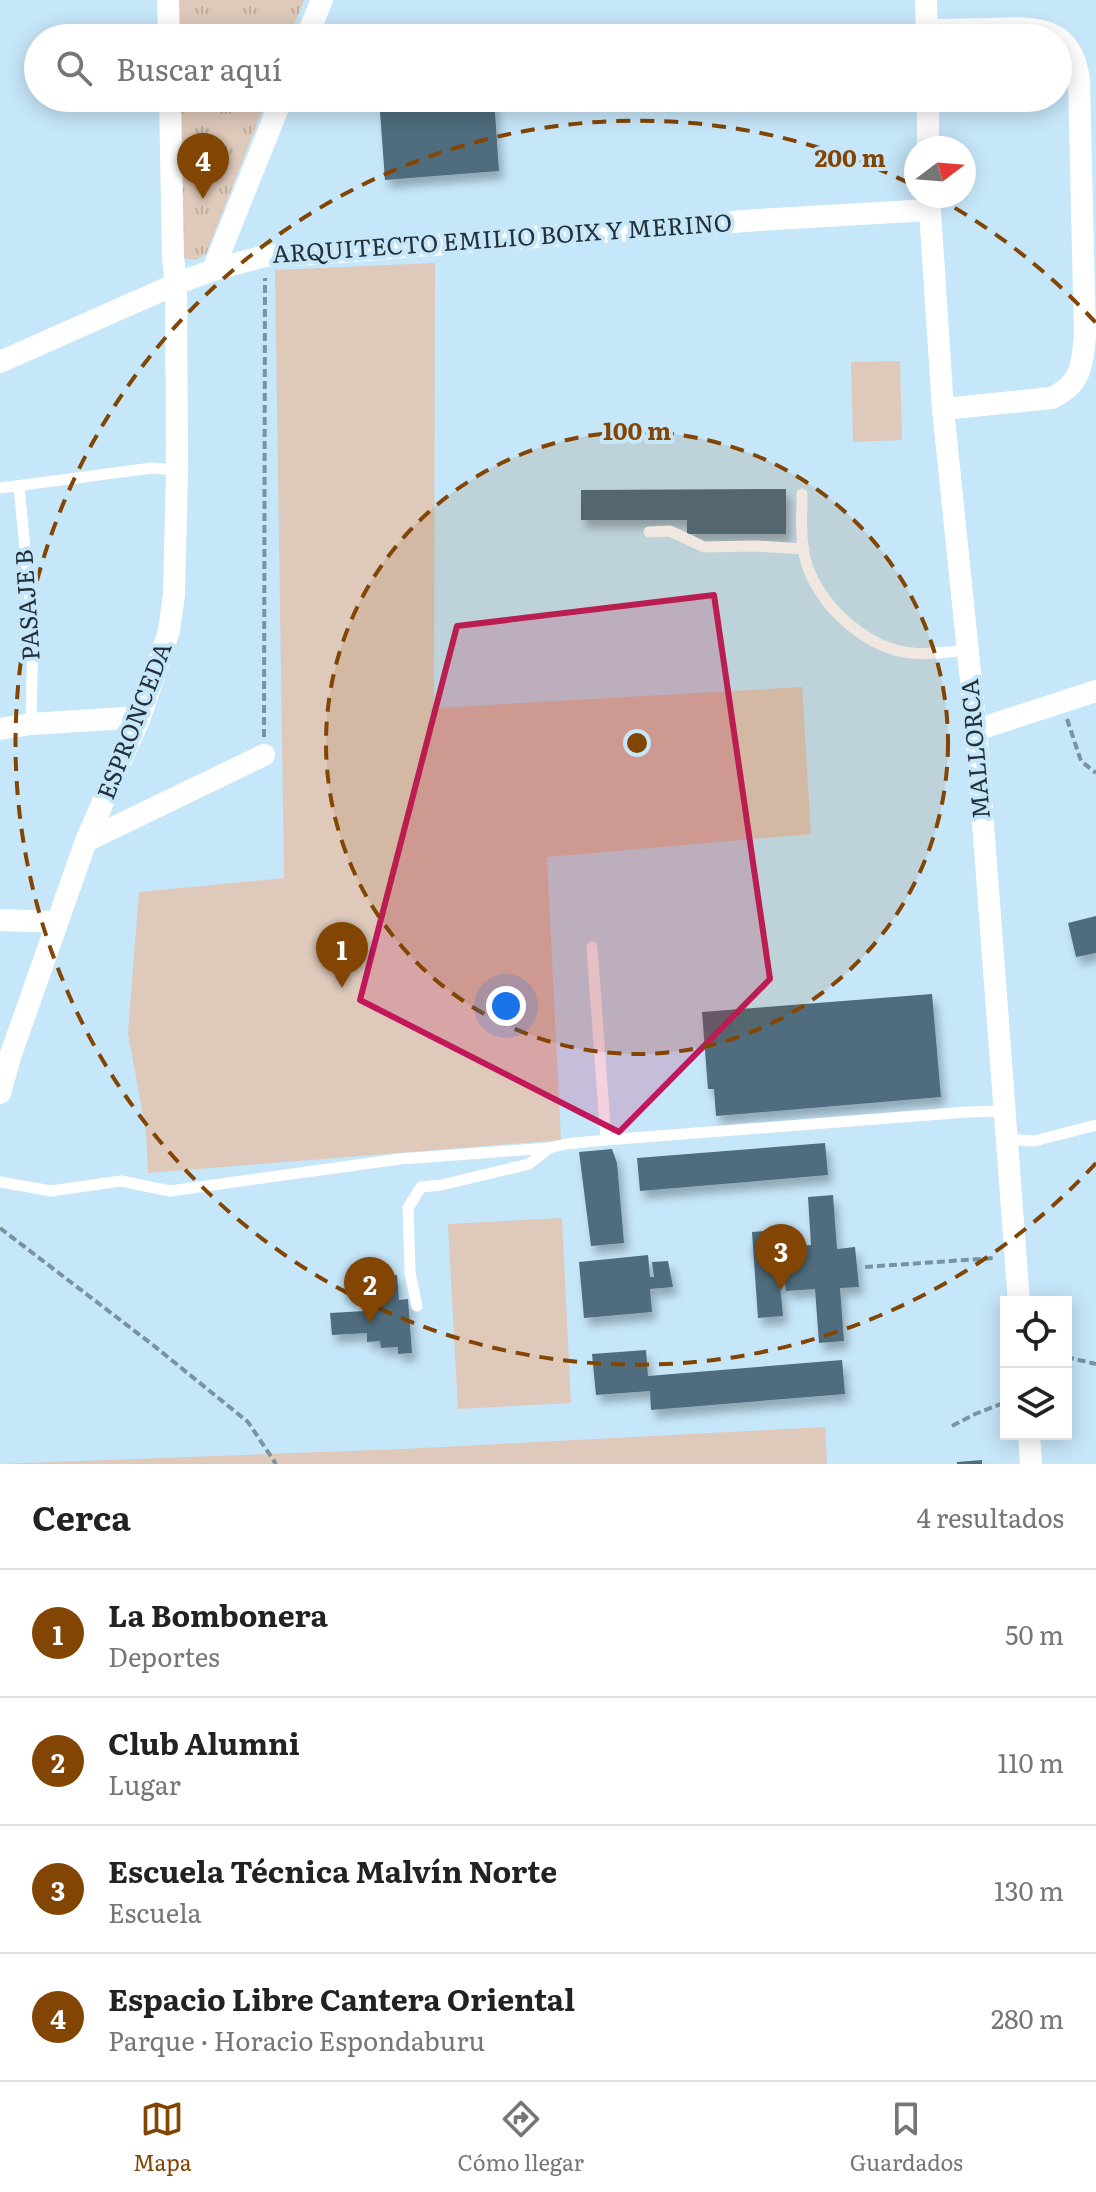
<!DOCTYPE html>
<html lang="es">
<meta charset="utf-8">
<style>
body{margin:0;font-family:Literata,serif;background:#f6f6f6;color:#222}
.controls{position:absolute;right:24px;bottom:24px;display:grid;overflow:hidden;border-radius:0px;box-shadow:0 4px 20px #0003}
.controls button{width:72px;height:72px;display:grid;place-items:center;padding:0;border:0;border-bottom:2px solid #e0e0e0;background:#fff;color:#222;font:40px sans-serif}
.compass{position:absolute;left:904px;top:136px;width:72px;height:72px;border-radius:50%;background:#fff;box-shadow:0 4px 20px #0003;rotate:74deg}
.you{position:absolute;left:506px;top:1006px;width:28px;height:28px;margin:-20px;border:6px solid #fff;border-radius:50%;background:#1a73e8;box-shadow:0 0 0 12px #1a73e833}
.badge{display:grid;place-items:center;width:52px;height:52px;border-radius:50%;background:#824503;color:#fff;font-size:26px;font-weight:700}
.pin{position:absolute;translate:-50% -66px;filter:drop-shadow(0 2px 4px #0008)}
.pin::after{content:'';position:absolute;top:42px;width:28px;height:24px;background:inherit;clip-path:polygon(0 0,100% 0,50% 100%)}
.list{margin:0;padding:0;list-style:none}
h2{display:flex;justify-content:space-between;align-items:center;height:104px;margin:0;padding:0 32px;font-size:34px}
h2 small{font-size:26px;font-weight:400;color:#767676}
.list li{display:grid;grid-template-columns:52px 1fr auto;gap:24px;align-items:center;box-sizing:border-box;height:128px;padding:0 32px;border-top:2px solid #e0e0e0}
.list b{display:block;font-size:30px;white-space:nowrap}
.list p{margin:0;font-size:26px;white-space:nowrap;color:#767676}
.list em{font-size:26px;font-style:normal;color:#767676}
.icon{flex:none;width:44px;height:44px;fill:none;stroke:currentColor;stroke-width:2;stroke-linecap:round;stroke-linejoin:round}
.map{position:relative;flex:none;width:1096px;height:1464px;overflow:hidden}
.search{position:absolute;background:#fff;box-shadow:0 4px 20px #0003;left:24px;right:24px;top:24px;height:88px;display:flex;align-items:center;gap:20px;box-sizing:border-box;padding:0 28px;border-radius:44px;color:#767676;font-size:30px}
.sheet{height:616px;background:#fff}
nav{display:flex;justify-content:space-around;align-items:center;box-sizing:border-box;height:112px;border-top:2px solid #e0e0e0;background:#fff;font-size:22px;color:#767676}
nav a{display:grid;justify-items:center;gap:4px}
nav .on{color:#824503}
.map>svg:first-child{display:block}
.green{fill:#dec9ba}
.park{fill:url(#park-tufts)}
.building{fill:#506d7e;filter:url(#shadow)}
.lines{fill:none;stroke-linecap:round;stroke-linejoin:round}
.path{stroke:#7b93a0;stroke-width:4;stroke-dasharray:8 4;stroke-linecap:butt}
.lane{stroke:#fff;stroke-width:11}
.street{stroke:#fff;stroke-width:22}
.marked{fill:#c2185b;fill-opacity:0.2;stroke:#c2185b;stroke-width:6;stroke-linejoin:round}
.ring{fill:none;stroke:#824503;stroke-width:4;stroke-dasharray:14 10}
.labels{text-anchor:middle;stroke-width:8;stroke-linejoin:round;paint-order:stroke}
.street-label{font-size:24px;fill:#243138;stroke:#c6e6f9}
.centre{fill:#824503;stroke:#c6e6f9;stroke-width:4}
.ring-label{font-size:24px;text-anchor:middle;font-weight:bold;fill:#824503;stroke:#c6e6f9;stroke-width:8;stroke-linejoin:round;paint-order:stroke}
</style>
<div class="map">
<svg width="1096" height="1464" viewBox="0 0 1096 1464">
<defs>
<pattern id="park-tufts" width="24" height="20" patternUnits="userSpaceOnUse" patternTransform="scale(2)"><rect width="24" height="20" fill="#dec9ba"/><path d="M3 7l-1-3M5 7V3M7 7l1-3M15 17l-1-3M17 17v-4M19 17l1-3" fill="none" stroke="#beada1"/></pattern>
<filter id="shadow"><feDropShadow dx="4.5" dy="8" stdDeviation="4" flood-color="#0004"/></filter>
</defs>
<rect width="100%" height="100%" fill="#c6e6f9"/>
<!-- green -->
<g class="green">
<path d="M 435,263 L 434,708 L 802,687 L 811,834 L 547,857 L 561,1140 L 148,1173 L 146,1132 L 128,1033 L 139,892 L 284,878 L 275,270 Z"/>
<path d="M 900,361 L 902,440 L 853,442 L 851,362 Z"/>
<path d="M 562,1218 L 571,1403 L 458,1409 L 448,1224 Z"/>
<path d="M 825,1427 L 827,1464 L 0,1464 L 404,1449 Z"/>
</g>
<!-- park -->
<g class="park">
<path d="M 175,0 L 304,0 L 289,38 L 175,38 Z"/>
<path d="M 176,98 L 267,98 L 206,254 L 196,260 L 184,258 Z"/>
</g>
<!-- building -->
<g class="building">
<path d="M 379,98 L 494,98 L 499,171 L 385,180 Z"/>
<path d="M 786,489 L 786,534 L 687,534 L 687,520 L 581,520 L 581,490 Z"/>
<path d="M 1096,916 L 1096,953 L 1076,957 L 1068,923 Z"/>
<path d="M 932,994 L 941,1097 L 716,1116 L 714,1089 L 708,1089 L 702,1012 Z"/>
<path d="M 825,1143 L 828,1175 L 640,1191 L 637,1158 Z"/>
<path d="M 612,1149 L 617,1163 L 624,1243 L 591,1246 L 579,1152 Z"/>
<path d="M 833,1195 L 837,1249 L 855,1247 L 859,1287 L 840,1288 L 844,1341 L 819,1343 L 815,1289 L 786,1291 L 785,1284 L 780,1284 L 783,1316 L 758,1318 L 752,1232 L 775,1230 L 778,1263 L 784,1263 L 783,1254 L 798,1253 L 798,1246 L 811,1245 L 808,1197 Z"/>
<path d="M 648,1255 L 650,1277 L 654,1277 L 652,1262 L 668,1261 L 673,1287 L 650,1289 L 652,1312 L 584,1318 L 579,1262 Z"/>
<path d="M 397,1275 L 399,1300 L 408,1299 L 412,1353 L 398,1354 L 398,1347 L 381,1348 L 380,1341 L 367,1342 L 367,1333 L 332,1335 L 330,1313 L 365,1311 L 363,1278 Z"/>
<path d="M 646,1350 L 648,1376 L 842,1360 L 845,1394 L 651,1410 L 650,1391 L 596,1395 L 592,1354 Z"/>
<path d="M 982,1460 L 982,1464 L 957,1464 L 957,1462 Z"/>
</g>
<g class="lines">
<!-- path -->
<g class="path">
<path d="M 1067,719 L 1081,761 L 1096,773"/>
<path d="M 264,737 L 265,278"/>
<path d="M 0,1228 L 153,1345 L 248,1422 L 276,1464"/>
<path d="M 865,1267 L 994,1258"/>
<path d="M 1066,1357 L 1096,1364"/>
<path d="M 952,1426 L 975,1414 L 1006,1402"/>
</g>
<!-- lane -->
<g class="lane">
<path d="M 19,487 L 33,630 L 31,724"/>
<path d="M 0,488 L 152,468 L 177,470"/>
<path d="M 802,494 C 802,520 799,548 810,573 C 827,612 869,649 912,653 C 931,655 949,652 967,650"/>
<path d="M 649,532 L 670,531 L 704,547 L 756,546 L 804,549"/>
<path d="M 592,947 L 606,1140"/>
<path d="M 1006,1139 L 1034,1141 L 1096,1125"/>
<path d="M 0,1182 L 51,1191 L 121,1181 L 170,1191 L 400,1159 L 549,1148 L 566,1144 L 606,1140 L 967,1112 L 1005,1111"/>
<path d="M 417,1306 L 410,1273 L 408,1208 L 421,1187 L 441,1185 L 529,1164 L 548,1149"/>
</g>
<!-- street -->
<g class="street">
<path d="M 168,0 L 169,38"/>
<path d="M 926,0 L 927,38"/>
<path d="M 927,30 C 948,30 969,29 990,29 C 1035,27 1072,25 1079,80 L 1085,336 C 1082,366 1081,384 1052,398 L 943,409"/>
<path d="M 306,38 L 322,0"/>
<path d="M 928,98 L 928,148"/>
<path d="M 929,196 L 943,409 L 976,730 L 1019,1302"/>
<path d="M 213,270 L 282,98"/>
<path d="M 0,362 L 176,284 L 213,270 L 265,256 L 313,254 L 759,220 L 929,210"/>
<path d="M 0,729 L 31,724 L 140,717"/>
<path d="M 976,730 L 1096,691"/>
<path d="M 86,841 L 264,755"/>
<path d="M 0,920 L 57,922"/>
<path d="M 0,1093 L 11,1054 L 86,841 L 140,717 L 169,631 L 174,594 L 177,470 L 176,284 L 173,257 L 170,98"/>
<path d="M 1029,1434 L 1031,1464"/>
</g>
</g>
<!-- marked area -->
<path class="marked" d="M 714,595 L 770,979 L 619,1132 L 360,1000 L 457,626 Z"/>
<!-- distance rings -->
<circle cx="637" cy="743" r="311" fill="#824503" fill-opacity=".12"/>
<g class="ring">
<circle cx="637" cy="743" r="311"/>
<path d="M1096 1163A622 622 0 1 1 915 186M934 196A622 622 0 0 1 1096 323"/>
</g>
<g class="labels">
<!-- street labels -->
<g class="street-label">
<text transform="translate(502 239) rotate(-4)" y="8">ARQUITECTO EMILIO BOIX Y MERINO</text>
<text transform="translate(28 605) rotate(-94)" y="8">PASAJE B</text>
<text transform="translate(135 721) rotate(-69)" y="8">ESPRONCEDA</text>
<text transform="translate(976 749) rotate(-95)" y="8">MALLORCA</text>
</g>
</g>
<circle cx="637" cy="743" r="12" class="centre"/>
<g class="ring-label">
<text x="850" y="167">200 m</text>
<text x="637" y="440">100 m</text>
</g>
</svg>
<div class="controls">
<button><svg class="icon" aria-label="locate" viewBox="0 0 24 24"><circle cx="12" cy="12" r="6"/><path d="M12 2v4M12 18v4M2 12h4M18 12h4"/></svg></button>
<button><svg class="icon" aria-label="layers" viewBox="0 0 24 24"><path d="M12 4l9 5-9 5-9-5zM3 14l9 5 9-5"/></svg></button>
</div>
<svg class="compass" viewBox="-18 -18 36 36"><path d="M0-13l5 13h-10z" fill="#e53935"/><path d="M0 13l5-13h-10z" fill="#767676"/></svg>
<div class="you"></div>
<div class="pin badge" style="left:342px;top:988px">1</div>
<div class="pin badge" style="left:370px;top:1323px">2</div>
<div class="pin badge" style="left:781px;top:1290px">3</div>
<div class="pin badge" style="left:203px;top:199px">4</div>
<div class="search"><svg class="icon" aria-label="search" viewBox="0 0 24 24"><circle cx="10" cy="10" r="6"/><path d="M15 15l6 6"/></svg>Buscar aquí</div>
</div>
<section class="sheet">
<h2>Cerca<small>4 resultados</small></h2>
<ul class="list">
<li><span class="badge">1</span><div><b>La Bombonera</b><p>Deportes</p></div><em>50 m</em></li>
<li><span class="badge">2</span><div><b>Club Alumni</b><p>Lugar</p></div><em>110 m</em></li>
<li><span class="badge">3</span><div><b>Escuela Técnica Malvín Norte</b><p>Escuela</p></div><em>130 m</em></li>
<li><span class="badge">4</span><div><b>Espacio Libre Cantera Oriental</b><p>Parque · Horacio Espondaburu</p></div><em>280 m</em></li>
</ul>
</section>
<nav>
<a class="on"><svg class="icon" aria-label="map" viewBox="0 0 24 24"><path d="M3 6l6-2 6 2 6-2v14l-6 2-6-2-6 2zM9 4v14M15 6v14"/></svg>Mapa</a>
<a><svg class="icon" aria-label="directions" viewBox="0 0 24 24"><path d="M12 3l9 9-9 9-9-9zM9 14v-3h6M13 9l2 2-2 2"/></svg>Cómo llegar</a>
<a><svg class="icon" aria-label="saved" viewBox="0 0 24 24"><path d="M7 4h10v16l-5-4-5 4z"/></svg>Guardados</a>
</nav>
